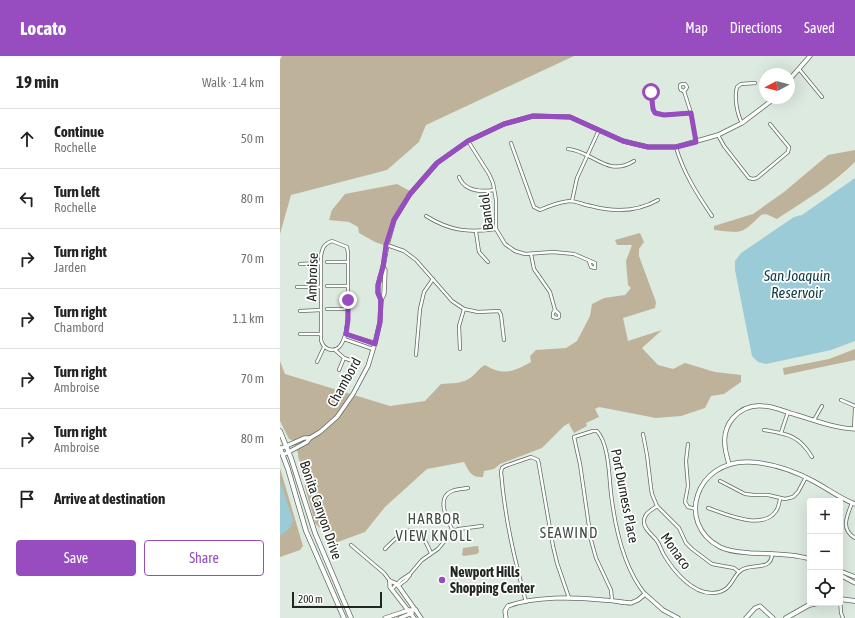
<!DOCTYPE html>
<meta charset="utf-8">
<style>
body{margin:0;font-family:"Asap Condensed",sans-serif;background:#f6f6f6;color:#222}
.controls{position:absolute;right:12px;bottom:12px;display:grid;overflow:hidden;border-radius:4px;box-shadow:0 4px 16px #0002}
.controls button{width:36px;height:36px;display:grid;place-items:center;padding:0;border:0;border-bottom:1px solid #e0e0e0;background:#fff;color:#222;font:20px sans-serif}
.compass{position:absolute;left:479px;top:12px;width:36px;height:36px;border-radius:50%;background:#fff;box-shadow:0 4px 16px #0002;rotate:263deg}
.scale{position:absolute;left:12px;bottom:10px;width:90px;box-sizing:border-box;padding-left:4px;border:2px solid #222722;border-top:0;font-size:11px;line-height:14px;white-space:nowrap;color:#222722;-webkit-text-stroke:3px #fff;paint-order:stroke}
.stop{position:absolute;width:12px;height:12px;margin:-9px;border:3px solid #974dbf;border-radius:50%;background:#fff}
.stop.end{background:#974dbf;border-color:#fff;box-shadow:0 1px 4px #0008}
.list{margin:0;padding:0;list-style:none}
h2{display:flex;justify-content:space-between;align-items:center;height:52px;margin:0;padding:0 16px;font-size:17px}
h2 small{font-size:13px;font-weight:400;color:#767676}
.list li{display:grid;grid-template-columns:26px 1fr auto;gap:12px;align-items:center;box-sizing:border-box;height:60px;padding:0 16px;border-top:1px solid #e0e0e0}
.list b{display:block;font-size:15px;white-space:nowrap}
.list p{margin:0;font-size:13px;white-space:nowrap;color:#767676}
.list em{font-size:13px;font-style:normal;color:#767676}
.actions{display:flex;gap:8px;padding:12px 16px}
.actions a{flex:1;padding:9px 0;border:1px solid #974dbf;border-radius:4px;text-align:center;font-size:14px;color:#974dbf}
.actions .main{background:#974dbf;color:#fff}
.icon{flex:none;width:22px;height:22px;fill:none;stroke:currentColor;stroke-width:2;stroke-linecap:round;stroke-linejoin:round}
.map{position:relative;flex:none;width:575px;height:562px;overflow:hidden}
header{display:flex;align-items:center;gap:24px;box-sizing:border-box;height:56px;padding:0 20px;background:#974dbf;color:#fff}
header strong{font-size:19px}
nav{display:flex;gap:22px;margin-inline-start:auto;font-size:14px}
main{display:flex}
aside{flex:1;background:#fff}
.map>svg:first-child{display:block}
.green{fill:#beb39a}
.water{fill:#9acbd7}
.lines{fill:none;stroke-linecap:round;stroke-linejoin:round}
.minor-casing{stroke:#606c62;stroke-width:4}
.tertiary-casing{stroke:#606c62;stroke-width:5}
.secondary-casing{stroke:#606c62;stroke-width:5.5}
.minor{stroke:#fff;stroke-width:2.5}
.tertiary{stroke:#fff;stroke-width:3.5}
.secondary{stroke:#fff;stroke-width:4}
.route{stroke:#974dbf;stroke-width:5}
.poi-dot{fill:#974dbf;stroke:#fff;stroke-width:1.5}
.labels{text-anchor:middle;stroke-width:3.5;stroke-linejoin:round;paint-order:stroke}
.street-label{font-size:14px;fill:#222722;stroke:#fff}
.poi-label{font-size:14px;font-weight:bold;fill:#222722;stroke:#fff;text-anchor:start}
.water-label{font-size:15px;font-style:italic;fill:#0e3b44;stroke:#fff}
.neighbourhood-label{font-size:15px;letter-spacing:1px;fill:#414c43;stroke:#fff}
</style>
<header>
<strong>Locato</strong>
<nav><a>Map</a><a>Directions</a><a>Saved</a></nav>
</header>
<main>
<aside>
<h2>19 min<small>Walk · 1.4 km</small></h2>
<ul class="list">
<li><svg class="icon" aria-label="ahead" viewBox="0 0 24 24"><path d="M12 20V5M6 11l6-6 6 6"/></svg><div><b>Continue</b><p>Rochelle</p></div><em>50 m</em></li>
<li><svg class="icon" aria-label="left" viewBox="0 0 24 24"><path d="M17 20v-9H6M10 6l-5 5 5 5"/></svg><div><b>Turn left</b><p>Rochelle</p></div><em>80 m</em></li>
<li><svg class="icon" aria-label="right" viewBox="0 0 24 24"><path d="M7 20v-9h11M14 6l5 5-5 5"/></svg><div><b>Turn right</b><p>Jarden</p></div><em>70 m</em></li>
<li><svg class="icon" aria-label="right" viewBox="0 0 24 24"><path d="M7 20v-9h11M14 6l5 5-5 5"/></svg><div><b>Turn right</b><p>Chambord</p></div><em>1.1 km</em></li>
<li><svg class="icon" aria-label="right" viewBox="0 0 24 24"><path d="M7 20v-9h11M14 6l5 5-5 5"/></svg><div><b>Turn right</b><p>Ambroise</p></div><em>70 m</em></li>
<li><svg class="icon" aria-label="right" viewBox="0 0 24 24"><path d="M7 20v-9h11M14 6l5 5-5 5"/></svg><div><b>Turn right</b><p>Ambroise</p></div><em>80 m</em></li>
<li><svg class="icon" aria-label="arrive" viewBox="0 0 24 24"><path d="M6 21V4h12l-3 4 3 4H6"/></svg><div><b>Arrive at destination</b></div></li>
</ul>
<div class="actions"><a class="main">Save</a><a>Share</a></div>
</aside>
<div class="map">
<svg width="575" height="562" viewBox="0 0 575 562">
<rect width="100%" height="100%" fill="#ddeadf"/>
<!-- green -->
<g class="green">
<path d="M 2,0 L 294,0 L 146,69 L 139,86 L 107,114 L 11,139 L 0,178 L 0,4 Z"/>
<path d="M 575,94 L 575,106 C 552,129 524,145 497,163 L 486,158 L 481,159 C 461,179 462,177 434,174 L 434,170 L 473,158 L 504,136 L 548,99 Z"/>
<path d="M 117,128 L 130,135 L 114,160 L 104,189 L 95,186 L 79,177 L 78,171 L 69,166 L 49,164 L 52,154 L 65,138 Z"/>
<path d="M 360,177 L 364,186 L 359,193 L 359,200 L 376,246 L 375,252 L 343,262 L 348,285 L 382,274 L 362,292 L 378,309 L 393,313 L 405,307 L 435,316 L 461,319 L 461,326 L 444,338 L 431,340 L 425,352 L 401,360 L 376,362 L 319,351 L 315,353 L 319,361 L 306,367 L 307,370 L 294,377 L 289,368 L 291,366 L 284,370 L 262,392 L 220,408 L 214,413 L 204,415 L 203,421 C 191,422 189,415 184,406 L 147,413 L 105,451 L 85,476 L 55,487 L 35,467 L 25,431 L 24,421 L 18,400 L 18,397 L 12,384 L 9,383 L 0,365 L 0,305 L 5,318 L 110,350 L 145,345 L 161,328 C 171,327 182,328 190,322 C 196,318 199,312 205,309 C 223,320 233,316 251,306 L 250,300 L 256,294 L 286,292 L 297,285 L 310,260 L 312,248 L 324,242 L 345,239 L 351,232 L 348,229 L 346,205 L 352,189 L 337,189 L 335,184 Z"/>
<path d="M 575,293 L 575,304 L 504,319 L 503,312 L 549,303 Z"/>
<path d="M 0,412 L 23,490 L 20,494 L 0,501 Z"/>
<path d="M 197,490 L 198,490 L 199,496 L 197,498 L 184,500 L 182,499 L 183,492 Z"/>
</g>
<!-- water -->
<g class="water">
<path d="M 575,122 L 575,285 L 551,294 L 486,308 L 478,306 L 472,300 L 455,214 L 455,205 L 461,197 L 514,161 L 522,159 Z"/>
<path d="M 0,425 L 13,464 L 10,472 L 0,480 Z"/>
</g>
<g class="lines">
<!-- minor casing -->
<g class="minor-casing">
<g id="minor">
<path d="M 519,13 L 542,41"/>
<circle cx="371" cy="33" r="3.5"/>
<path d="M 404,35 L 406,33 L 407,31 L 405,28 L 402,28 L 400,29 L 400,32 L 401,34 L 404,35 L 411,57 L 416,85"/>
<path d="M 371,36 L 373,53 L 375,57 L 384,59 L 411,57"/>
<path d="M 462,67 C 457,58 454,41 457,31 L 461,28 L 475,27"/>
<path d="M 438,79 L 444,90 L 469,122 L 473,123 L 477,122 L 508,96 L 509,91 L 490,68"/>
<path d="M 188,85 L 209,118 L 213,127 L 216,144 L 216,173 L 225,188 L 235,195 L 245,198 L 273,196 L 294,198 L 315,207 L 315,212 L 311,211 L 309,205"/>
<path d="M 231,87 L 254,151 L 260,154 C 269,150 279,146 290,145 C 296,145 304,149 311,150 C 333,156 357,156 378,144"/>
<path d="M 396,91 C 403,116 417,138 432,160"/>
<path d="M 288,93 C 313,95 327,122 354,105"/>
<path d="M 179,121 C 185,136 201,136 214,134"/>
<path d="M 292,145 L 297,122 L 319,74"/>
<path d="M 146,160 C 170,175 189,177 216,173"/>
<path d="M 196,176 L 199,196 L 208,206"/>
<path d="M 52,185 L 67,191 L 68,197 C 68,209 68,222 68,234 C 68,247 71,301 48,293 C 44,291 42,289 41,284 L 41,200 C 42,192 44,188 52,185 Z"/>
<path d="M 107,189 L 124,195 L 136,204 L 172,245 L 184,253 L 198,256 L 219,255 L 221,259 L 224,284"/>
<path d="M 251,198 L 254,213 L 270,236 L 275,254"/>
<path d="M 47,206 L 68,206"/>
<path d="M 20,208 L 41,207"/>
<path d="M 47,230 L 68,230"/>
<path d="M 17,231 L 41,231"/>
<path d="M 47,253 L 68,253"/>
<path d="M 275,254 L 279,258 L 279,261 L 277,262 L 273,261 L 273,257 Z"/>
<path d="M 20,255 L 41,254"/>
<path d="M 20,278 L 41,278"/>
<path d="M 66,278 L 95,287"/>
<path d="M 64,283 L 93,293"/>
<path d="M 180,293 L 179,270 L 184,253"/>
<path d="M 55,294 L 64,302 L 59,314"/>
<path d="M 136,299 L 140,253 L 144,236 L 153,223"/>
<path d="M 64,302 L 75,306"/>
<path d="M 37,306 L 44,291"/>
<path d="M 561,344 L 575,350"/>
<path d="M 534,364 L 542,350"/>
<path d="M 574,373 L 575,353"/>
<path d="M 484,374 C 507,378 519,379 532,401"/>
<path d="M 501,377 L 508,356"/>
<path d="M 363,378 L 367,399 L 371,432 L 372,438 L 377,450 L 399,472 L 406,487 L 412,493 L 432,508 L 454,512 L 459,516"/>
<path d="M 408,388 L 406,405 L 408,430 L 405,446 L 408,451 L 416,453"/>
<path d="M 440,425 L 465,438 L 474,439 L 488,439 L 505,443 L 513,441 L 518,436 L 526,421"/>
<path d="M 572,447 C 567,460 560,473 575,482"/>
<path d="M 377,450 C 372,454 364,457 364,465 C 363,473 373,479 377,485 C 380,489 381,494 384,499 C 393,514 412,538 433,537 C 455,536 451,516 466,512 C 476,509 491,513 492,499"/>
<path d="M 428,452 C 445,458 483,475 496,455 C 499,451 499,447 500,443"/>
<path d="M 173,475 C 168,465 155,442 172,435 C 177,433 183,433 188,432"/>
<path d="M 71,489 L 104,517 L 110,525"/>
<path d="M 105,493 C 112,486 129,466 140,478 C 145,483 148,491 151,497"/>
<path d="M 118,530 L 126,524 L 130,519"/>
<path d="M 112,533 L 121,524 L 130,518 L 142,504 L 158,493 L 173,475 L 179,473 L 202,470"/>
<path d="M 560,543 L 561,557 L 563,562"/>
<path d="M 332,544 L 331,534 L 316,502 L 311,484 L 300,408 L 294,381 L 313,375 L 317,375 C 329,388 329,420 331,437 C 335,472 343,511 365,538"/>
<path d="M 246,546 C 234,501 225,463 221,416 L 222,412 L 225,410 L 251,401 L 258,404 L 259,409 L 273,490 L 277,507 L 289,542"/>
</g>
</g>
<!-- tertiary casing -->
<g class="tertiary-casing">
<g id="tertiary">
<path d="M 509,24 L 530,0"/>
<path d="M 101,244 L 104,238 L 105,214 L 103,211"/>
<path d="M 0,393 L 24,382 L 30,382 L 40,376 L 57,361 L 73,338 L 88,310 L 95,287 L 100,266 L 101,244 L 98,237 L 98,229 L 103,211 L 107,189 L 114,164 L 130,138 L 157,107 L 188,85 L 224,68 L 253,60 L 290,61 L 343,85 L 368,91 L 396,91 L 438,79 L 462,67 L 495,42"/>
<path d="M 3,399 L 27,386 L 30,382"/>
<path d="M 449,408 C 444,392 441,376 453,362 C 461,353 472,349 483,350 C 492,350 501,354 510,357 C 531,363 553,372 575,373"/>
<path d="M 530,503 C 511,497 489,498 470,497 C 460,496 450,496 440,491 C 395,467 416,404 469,406 C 491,407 515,415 535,426 C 548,433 561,443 575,448"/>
<path d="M 560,515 L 575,521"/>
<path d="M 560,519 L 575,527"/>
<path d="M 110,525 L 117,528 L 141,562"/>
<path d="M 110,525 L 110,531 L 134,562"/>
<path d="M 105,562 L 129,554 L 136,554"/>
<path d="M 120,562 L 132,557"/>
<path d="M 226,562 L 225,555 L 228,550 C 254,540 295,541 323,544 C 333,544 342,547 351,547 L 358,544 L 365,538 L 383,554 L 398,562"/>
<path d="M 466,562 L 475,552 L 480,550 L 493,562"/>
</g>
</g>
<!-- secondary casing -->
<g class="secondary-casing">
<g id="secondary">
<path d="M 0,375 L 11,402 L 35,477 L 71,562"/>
<path d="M 0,392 L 8,413 L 26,475 L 64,562"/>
<path d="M 560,543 L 575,545"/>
<path d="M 506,562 L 529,549 L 538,547"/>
</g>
</g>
<!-- minor -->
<use href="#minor" class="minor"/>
<!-- tertiary -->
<use href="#tertiary" class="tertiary"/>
<!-- secondary -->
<use href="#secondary" class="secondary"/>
</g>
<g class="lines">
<!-- route -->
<path class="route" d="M 68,244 L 68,264 L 66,278 L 95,288 L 100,266 L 101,244 L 98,237 L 98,229 L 103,211 L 106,189 L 114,164 L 130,138 L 157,107 L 188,85 L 224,68 L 253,60 L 290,61 L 343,85 L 355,88 L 368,91 L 396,91 L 416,86 L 411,57 L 384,59 L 375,57 L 373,53 L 371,36"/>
</g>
<!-- markers -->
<circle class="poi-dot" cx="162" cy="524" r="4"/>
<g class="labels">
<!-- street labels -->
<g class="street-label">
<text transform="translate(206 156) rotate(-97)" y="5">Bandol</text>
<text transform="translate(32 221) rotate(-88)" y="5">Ambroise</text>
<text transform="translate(64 326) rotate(-61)" y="5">Chambord</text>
<text transform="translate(345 440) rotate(79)" y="5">Port Durness Place</text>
<text transform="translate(41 454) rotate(71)" y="5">Bonita Canyon Drive</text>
<text transform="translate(396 495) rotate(54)" y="5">Monaco</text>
</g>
<!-- poi labels -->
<g class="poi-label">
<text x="170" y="521">Newport Hills<tspan x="170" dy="16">Shopping Center</tspan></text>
</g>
<!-- water labels -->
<g class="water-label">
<text x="517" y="225">San Joaquin<tspan x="517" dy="17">Reservoir</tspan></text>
</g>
<!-- neighbourhood labels -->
<g class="neighbourhood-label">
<text x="154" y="468">HARBOR<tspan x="154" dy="17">VIEW KNOLL</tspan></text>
<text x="289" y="482">SEAWIND</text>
</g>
</g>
</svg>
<div class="controls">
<button>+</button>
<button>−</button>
<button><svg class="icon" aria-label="locate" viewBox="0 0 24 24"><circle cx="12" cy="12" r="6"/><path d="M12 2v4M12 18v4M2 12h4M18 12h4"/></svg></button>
</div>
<svg class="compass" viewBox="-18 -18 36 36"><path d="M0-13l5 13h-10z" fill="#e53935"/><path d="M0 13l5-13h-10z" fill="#767676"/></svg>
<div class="scale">200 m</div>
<div class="stop" style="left:371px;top:36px"></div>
<div class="stop end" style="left:68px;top:244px"></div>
</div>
</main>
